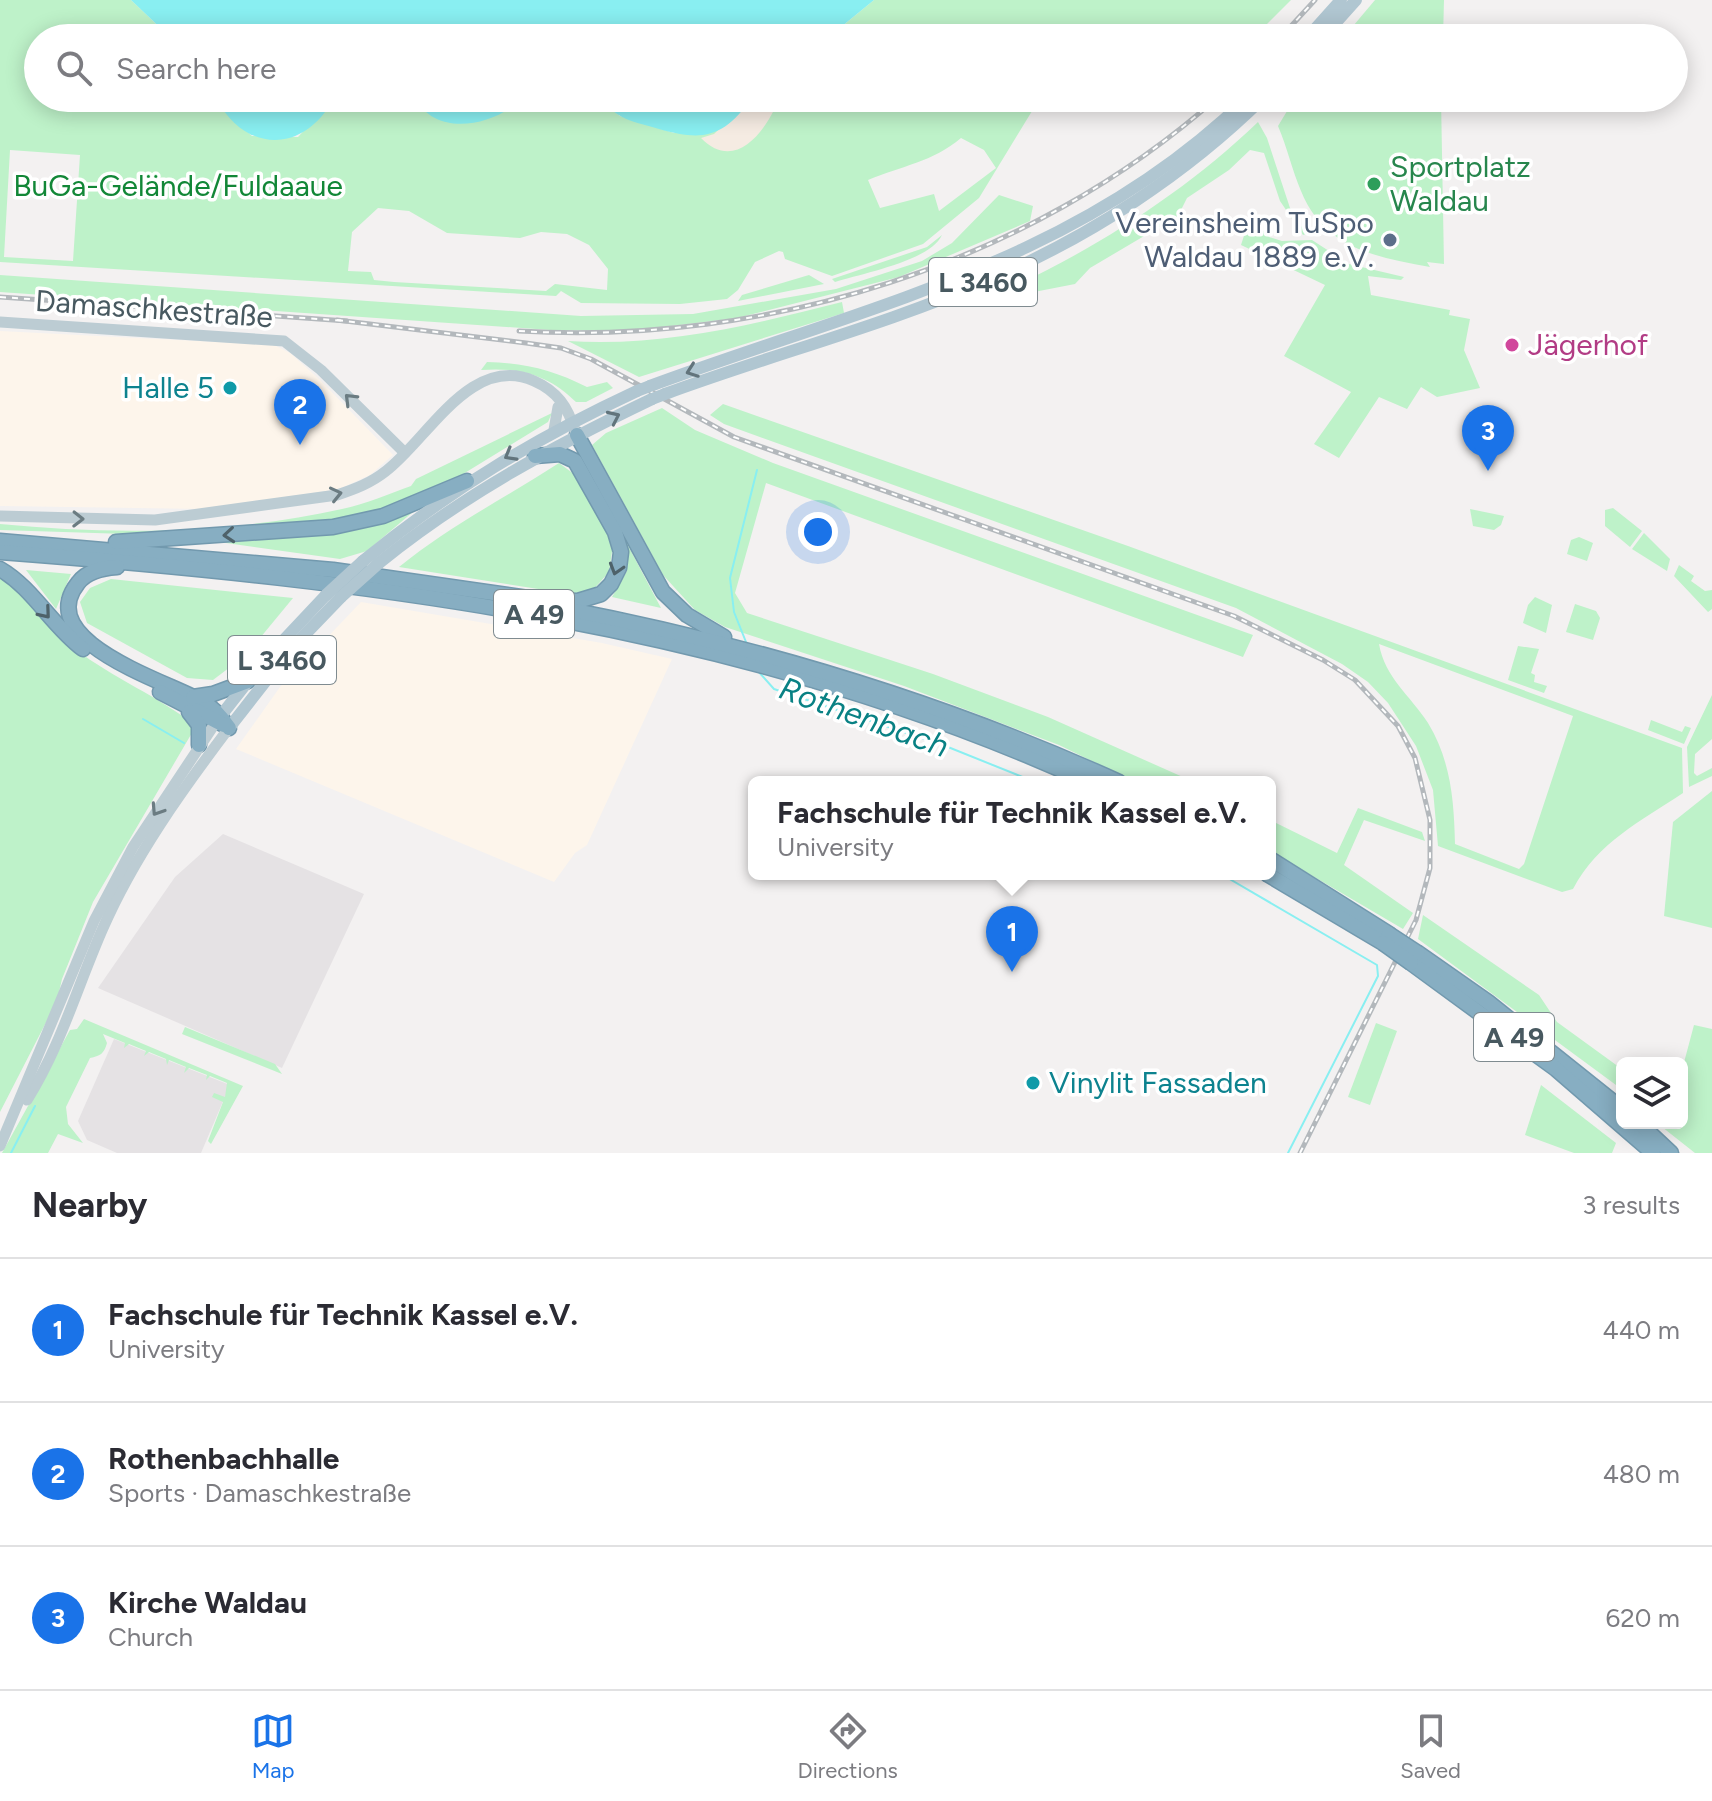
<!DOCTYPE html>
<meta charset="utf-8">
<style>
body{margin:0;font-family:Figtree,sans-serif;background:#f7f7f7;color:#2b2b33}
.controls{position:absolute;right:24px;bottom:24px;display:grid;overflow:hidden;border-radius:12px;box-shadow:0 4px 20px #0003}
.controls button{width:72px;height:72px;display:grid;place-items:center;padding:0;border:0;border-bottom:2px solid #e1e1e2;background:#fff;color:#2b2b33;font:40px sans-serif}
.you{position:absolute;left:818px;top:532px;width:28px;height:28px;margin:-20px;border:6px solid #fff;border-radius:50%;background:#1a73e8;box-shadow:0 0 0 12px #1a73e833}
.badge{display:grid;place-items:center;width:52px;height:52px;border-radius:50%;background:#1a73e8;color:#fff;font-size:26px;font-weight:700}
.pin{position:absolute;translate:-50% -66px;filter:drop-shadow(0 2px 4px #0008)}
.pin::after{content:'';position:absolute;top:42px;width:28px;height:24px;background:inherit;clip-path:polygon(0 0,100% 0,50% 100%)}
.popup{position:absolute;left:748px;top:776px;width:528px;height:104px;box-sizing:border-box;display:grid;place-content:center;border-radius:12px;background:#fff;filter:drop-shadow(0 2px 6px #0005);font-size:26px;white-space:nowrap;color:#7c7c81}
.popup b{font-size:30px;color:#2b2b33}
.popup::after{content:'';position:absolute;left:50%;top:100%;margin-left:-16px;border:16px solid transparent;border-top-color:#fff}
.list{margin:0;padding:0;list-style:none}
h2{display:flex;justify-content:space-between;align-items:center;height:104px;margin:0;padding:0 32px;font-size:34px}
h2 small{font-size:26px;font-weight:400;color:#7c7c81}
.list li{display:grid;grid-template-columns:52px 1fr auto;gap:24px;align-items:center;box-sizing:border-box;height:144px;padding:0 32px;border-top:2px solid #e1e1e2}
.list b{display:block;font-size:30px;white-space:nowrap}
.list p{margin:0;font-size:26px;white-space:nowrap;color:#7c7c81}
.list em{font-size:26px;font-style:normal;color:#7c7c81}
.icon{flex:none;width:44px;height:44px;fill:none;stroke:currentColor;stroke-width:2;stroke-linecap:round;stroke-linejoin:round}
.map{position:relative;flex:none;width:1712px;height:1153px;overflow:hidden}
.search{position:absolute;background:#fff;box-shadow:0 4px 20px #0003;left:24px;right:24px;top:24px;height:88px;display:flex;align-items:center;gap:20px;box-sizing:border-box;padding:0 28px;border-radius:44px;color:#7c7c81;font-size:30px}
.sheet{height:536px;background:#fff}
nav{display:flex;justify-content:space-around;align-items:center;box-sizing:border-box;height:112px;border-top:2px solid #e1e1e2;background:#fff;font-size:22px;color:#7c7c81}
nav a{display:grid;justify-items:center;gap:4px}
nav .on{color:#1a73e8}
.map>svg:first-child{display:block}
.commercial{fill:#fdf5eb}
.education{fill:#e5e2e4}
.green{fill:#bef2c9;fill-rule:evenodd}
.sand{fill:#f5ebe2}
.water{fill:#89eff1}
.lines{fill:none;stroke-linecap:round;stroke-linejoin:round}
.stream{stroke:#89eff1;stroke-width:2}
.highway-casing{stroke:#7299ae;stroke-width:17}
.secondary{stroke:#bcccd3;stroke-width:11}
.primary{stroke:#b0c6d1;stroke-width:12}
.highway{stroke:#87aec2;stroke-width:14}
.rail-casing{stroke:#b3b8bc;stroke-width:5}
.rail{stroke:#fff;stroke-width:2;stroke-dasharray:6;stroke-linecap:butt}
.highway-bridge-casing{stroke:#7299ae;stroke-width:17;stroke-linecap:butt}
.primary-bridge{stroke:#b0c6d1;stroke-width:12}
.highway-bridge{stroke:#87aec2;stroke-width:14}
.oneway{stroke:#62747c}
.oneway2{stroke:#6b7c82}
.oneway3{stroke:#4e626a}
.leisure-dot{fill:#2e9e5b;stroke:#fff;stroke-width:3}
.service-dot{fill:#5c6f8a;stroke:#fff;stroke-width:3}
.hotel-dot{fill:#d1479c;stroke:#fff;stroke-width:3}
.culture-dot{fill:#0f9aa8;stroke:#fff;stroke-width:3}
.labels{text-anchor:middle;stroke-width:7;stroke-linejoin:round;paint-order:stroke}
.shield{fill:#fff;stroke:#7f8b90;stroke-width:2}
.shield-label{font-size:28px;font-weight:bold;fill:#485960}
.leisure-label{font-size:30px;fill:#27864d;stroke:#fff;text-anchor:start}
.park-label{font-size:30px;fill:#128737;stroke:#fff}
.service-label{font-size:30px;fill:#4e5e75;stroke:#fff;text-anchor:end}
.street-label{font-size:30px;fill:#485960;stroke:#fff}
.hotel-label{font-size:30px;fill:#b23c85;stroke:#fff;text-anchor:start}
.culture-label{font-size:30px;fill:#0d838f;stroke:#fff;text-anchor:end}
.water-label{font-size:32px;font-style:italic;fill:#098184;stroke:#fff}
</style>
<div class="map">
<svg width="1712" height="1153" viewBox="0 0 1712 1153">
<rect width="100%" height="100%" fill="#f3f1f1"/>
<!-- commercial -->
<g class="commercial">
<path d="M 0,331 L 274,345 L 290,353 L 319,379 L 393,455 L 370,475 L 339,489 L 205,509 L 0,506 Z"/>
<path d="M 361,602 L 602,643 L 672,659 L 587,845 L 575,853 L 554,882 L 236,749 L 280,687 Z"/>
</g>
<!-- education -->
<g class="education">
<path d="M 223,834 L 364,894 L 282,1068 L 98,988 L 175,877 Z"/>
<path d="M 114,1039 L 230,1085 L 201,1153 L 117,1153 L 87,1140 L 78,1121 Z"/>
</g>
<!-- green -->
<g class="green">
<path d="M 0,0 L 131,0 L 171,38 L 38,38 L 38,98 L 216,98 L 222,109 L 252,136 L 298,137 L 334,98 L 416,98 L 417,101 L 516,104 L 522,98 L 597,98 L 620,116 L 674,133 L 743,111 L 752,98 L 1040,98 L 979,198 L 923,244 L 832,276 L 785,259 L 783,252 L 779,251 L 755,262 L 738,290 L 727,299 L 680,304 L 581,303 L 561,291 L 556,296 L 0,262 ZM 961,138 L 984,150 L 996,168 L 939,211 L 934,194 L 880,208 L 868,180 C 901,166 933,162 961,138 ZM 10,150 L 80,155 L 73,261 L 4,257 ZM 378,208 L 409,211 L 447,233 L 520,238 L 541,232 L 567,234 L 589,245 L 608,269 L 607,290 L 555,284 L 546,291 L 394,282 L 374,280 L 371,272 L 348,271 L 352,232 Z"/>
<path d="M 874,0 L 1291,0 L 1253,38 L 782,38 L 795,32 L 841,27 Z"/>
<path d="M 1375,0 L 1444,0 L 1443,38 L 1343,38 Z"/>
<path d="M 1295,98 L 1441,98 L 1444,264 L 1427,262 L 1430,267 C 1375,257 1324,248 1301,191 C 1292,170 1287,147 1278,126 Z"/>
<path d="M 1258,122 L 1267,138 L 1290,208 L 1306,234 L 1303,235 L 1280,201 L 1264,153 L 1250,150 L 1229,170 L 1187,198 L 1178,216 L 1090,268 L 1075,284 L 998,299 L 998,294 C 1092,251 1183,194 1258,122 Z"/>
<path d="M 999,195 L 1033,206 L 1030,221 L 899,277 L 737,318 L 630,331 L 550,330 L 0,292 L 0,275 L 581,316 L 693,314 L 836,289 L 922,261 L 952,243 Z"/>
<path d="M 1250,217 L 1269,237 L 1282,241 L 1312,240 L 1349,264 L 1404,277 L 1401,280 L 1368,276 L 1371,295 L 1450,310 L 1449,315 L 1470,319 L 1464,350 L 1480,388 L 1437,397 L 1421,387 L 1407,409 L 1379,397 L 1339,458 L 1314,444 L 1351,392 L 1284,356 L 1325,285 L 1241,245 Z"/>
<path d="M 942,235 C 930,261 863,273 835,282 L 832,279 L 927,247 Z"/>
<path d="M 809,275 L 824,284 L 738,301 L 742,295 Z"/>
<path d="M 842,302 L 844,313 L 639,377 L 568,341 C 663,347 751,325 842,302 Z"/>
<path d="M 487,362 C 525,363 553,370 587,387 L 607,382 L 613,388 L 586,402 L 576,402 C 549,375 519,367 481,370 Z"/>
<path d="M 723,404 L 1128,546 L 1682,748 L 1683,793 C 1641,821 1598,842 1573,889 L 1562,892 L 1438,846 L 1433,790 L 1416,746 L 1388,703 L 1368,682 L 1342,664 L 1236,608 L 724,424 L 710,415 ZM 1379,644 L 1573,716 L 1524,864 L 1519,869 L 1455,844 C 1454,801 1451,761 1428,723 C 1410,695 1385,678 1379,644 Z"/>
<path d="M 662,408 L 695,430 L 773,463 L 1253,635 L 1243,657 L 766,483 L 735,593 L 747,613 L 933,674 L 1048,717 L 1194,782 L 1135,782 L 1059,745 L 904,686 L 725,627 L 695,610 L 663,575 L 592,445 L 606,433 Z"/>
<path d="M 552,413 L 548,422 L 432,493 L 359,517 L 158,535 L 0,530 L 0,524 C 113,535 231,534 342,509 C 365,504 389,494 411,486 L 416,479 Z"/>
<path d="M 559,463 L 578,477 L 613,545 L 609,572 L 593,590 L 570,594 L 399,567 C 448,527 505,498 559,463 Z"/>
<path d="M 1613,508 L 1642,531 L 1630,547 L 1605,526 L 1605,510 Z"/>
<path d="M 1470,509 L 1504,516 L 1501,525 L 1494,530 L 1473,526 Z"/>
<path d="M 414,511 L 367,551 L 340,559 L 219,542 L 356,530 Z"/>
<path d="M 1644,533 L 1670,559 L 1667,571 L 1632,549 Z"/>
<path d="M 1579,537 L 1593,543 L 1587,561 L 1567,554 L 1571,540 Z"/>
<path d="M 624,538 L 661,608 L 612,597 L 627,571 Z"/>
<path d="M 1679,565 L 1694,576 L 1691,581 L 1705,591 L 1712,590 L 1712,609 L 1708,612 L 1674,576 Z"/>
<path d="M 26,570 L 71,574 L 56,609 Z"/>
<path d="M 0,575 C 29,597 46,627 75,649 C 113,678 158,696 196,726 L 93,902 L 62,979 L 57,1001 L 0,1112 Z"/>
<path d="M 111,579 L 293,598 L 246,655 L 213,680 L 187,678 L 87,623 L 80,602 L 90,588 Z"/>
<path d="M 1535,597 L 1552,605 L 1546,633 L 1523,623 L 1528,605 Z"/>
<path d="M 1575,604 L 1596,611 L 1600,618 L 1593,640 L 1566,632 Z"/>
<path d="M 1518,646 L 1539,649 L 1531,673 L 1535,675 L 1534,682 L 1547,686 L 1544,693 L 1508,680 Z"/>
<path d="M 1712,695 L 1712,739 L 1695,754 L 1694,773 L 1697,776 L 1712,768 L 1712,776 L 1689,787 L 1687,747 Z"/>
<path d="M 1651,720 L 1682,732 L 1685,726 L 1691,728 L 1684,744 L 1648,730 Z"/>
<path d="M 1712,791 L 1712,928 L 1664,916 L 1673,822 Z"/>
<path d="M 1358,808 L 1422,832 L 1425,841 L 1364,820 L 1344,865 L 1413,913 L 1403,929 L 1270,851 L 1270,820 L 1337,853 Z"/>
<path d="M 1423,915 L 1539,995 L 1557,1022 L 1619,1067 L 1622,1084 L 1616,1085 L 1418,939 Z"/>
<path d="M 84,1019 L 243,1086 L 211,1144 L 208,1141 L 223,1102 L 212,1097 L 214,1093 L 225,1097 L 227,1083 L 210,1076 L 206,1080 L 207,1075 L 189,1068 L 184,1073 L 186,1067 L 169,1060 L 167,1065 L 166,1059 L 149,1052 L 144,1056 L 146,1051 L 129,1044 L 124,1048 L 125,1043 L 103,1034 L 107,1043 C 104,1054 100,1056 90,1058 L 66,1107 L 68,1124 L 83,1143 L 58,1134 L 48,1153 L 2,1153 L 70,1030 L 77,1029 Z"/>
<path d="M 1376,1023 L 1397,1031 L 1370,1105 L 1348,1097 Z"/>
<path d="M 1694,1025 L 1712,1029 L 1712,1153 L 1695,1153 L 1657,1123 L 1682,1123 L 1682,1070 Z"/>
<path d="M 185,1027 L 275,1064 L 282,1074 L 182,1034 Z"/>
<path d="M 1541,1085 L 1616,1143 L 1612,1153 L 1574,1153 L 1525,1135 Z"/>
</g>
<!-- sand -->
<path class="sand" d="M 752,98 L 761,98 L 774,110 C 759,140 731,169 701,138 L 714,134 Z"/>
<!-- water -->
<g class="water">
<path d="M 131,0 L 874,0 L 841,27 L 795,32 L 782,38 L 171,38 Z"/>
<path d="M 216,98 L 334,98 C 304,154 245,154 216,98 Z"/>
<path d="M 416,98 L 522,98 C 497,125 435,139 416,98 Z"/>
<path d="M 597,98 L 752,98 C 724,137 704,142 659,129 C 646,125 629,122 617,114 C 610,109 605,102 597,98 Z"/>
</g>
<g class="lines">
<!-- stream -->
<g class="stream">
<path d="M 746,642 L 734,612 L 730,578 L 757,470"/>
<path d="M 757,670 L 774,689 L 943,745 L 1035,782"/>
<path d="M 143,719 L 184,743"/>
<path d="M 1221,874 L 1377,965 L 1378,976 L 1288,1153"/>
<path d="M 11,1153 L 35,1106"/>
</g>
<!-- highway casing -->
<g class="highway-casing">
<g id="highway">
<path d="M 577,435 L 663,592 L 687,615 L 724,637"/>
<path d="M 0,541 L 333,570 L 542,600 L 578,601 L 601,594 L 611,584 L 619,568 L 621,552 L 615,532 L 575,461 L 560,454 L 535,456"/>
<path d="M 116,542 L 333,527 L 383,516 L 467,481"/>
<path d="M 0,552 C 370,580 747,625 1088,782"/>
<path d="M 117,567 C 102,568 87,571 78,583 C 31,642 169,682 203,702 C 214,708 222,718 229,728"/>
<path d="M 0,569 C 33,588 52,626 83,649"/>
<path d="M 561,608 C 753,645 941,701 1119,782"/>
<path d="M 160,692 L 224,725"/>
<path d="M 193,697 L 213,694 L 248,681"/>
<path d="M 189,712 L 199,725 L 199,745"/>
<path d="M 1270,859 L 1389,934"/>
<path d="M 1267,874 L 1383,943"/>
<path d="M 1418,953 L 1488,1002 L 1622,1109"/>
<path d="M 1411,963 L 1556,1069 L 1653,1153"/>
<path d="M 1639,1123 L 1671,1153"/>
</g>
</g>
<!-- secondary -->
<g class="secondary">
<path d="M 0,322 L 284,341 L 321,370 L 405,453"/>
<path d="M 554,430 L 558,407"/>
<path d="M 0,516 L 155,520 L 337,495 C 355,489 371,483 386,471 C 428,439 471,353 534,381 C 557,391 568,407 575,431"/>
<path d="M 27,1100 C 61,1046 77,987 103,928 C 134,857 182,790 229,728"/>
<path d="M 0,1146 L 94,921 L 133,847 L 216,722"/>
</g>
<!-- primary -->
<g class="primary">
<path d="M 1307,38 L 1341,0"/>
<path d="M 1322,38 L 1356,0"/>
<path d="M 650,386 C 863,307 1078,263 1247,98"/>
<path d="M 665,394 C 773,354 886,325 991,279 C 1091,236 1186,174 1263,98"/>
<path d="M 363,561 C 451,489 534,439 637,391"/>
<path d="M 379,563 C 463,495 554,446 652,399"/>
<path d="M 216,722 L 263,662 L 326,595"/>
<path d="M 229,728 L 290,650 L 341,597"/>
</g>
<!-- highway -->
<use href="#highway" class="highway"/>
<!-- rail casing -->
<g class="rail-casing">
<g id="rail">
<path d="M 1280,38 L 1315,0"/>
<path d="M 0,297 L 347,321"/>
<path d="M 337,320 L 526,343 L 561,348 L 591,359 L 734,437 L 1234,616 L 1323,660 L 1355,680 L 1398,726 L 1415,758 L 1430,820 L 1430,868 L 1416,920 L 1300,1153"/>
<path d="M 519,331 C 767,346 1029,264 1217,98"/>
</g>
</g>
<!-- rail -->
<use href="#rail" class="rail"/>
<!-- highway-bridge casing -->
<g class="highway-bridge-casing">
<g id="highway-bridge">
<path d="M 1389,934 L 1418,953"/>
<path d="M 1383,943 L 1411,963"/>
</g>
</g>
<!-- primary-bridge -->
<g class="primary-bridge">
<path d="M 637,391 L 650,386"/>
<path d="M 652,399 L 665,394"/>
<path d="M 326,595 L 363,561"/>
<path d="M 341,597 L 379,563"/>
</g>
<!-- highway-bridge -->
<use href="#highway-bridge" class="highway-bridge"/>
</g>
<!-- one-way arrows -->
<defs><path id="oneway-chevron" d="M-2-3.5L2.5 0L-2 3.5" fill="none" stroke-width="1.6" stroke-linecap="round" stroke-linejoin="round" transform="scale(2)"/></defs>
<g class="oneway">
<use href="#oneway-chevron" transform="translate(692 371) rotate(160)"/>
<use href="#oneway-chevron" transform="translate(614 417) rotate(-25)"/>
<use href="#oneway-chevron" transform="translate(510 455) rotate(150)"/>
</g>
<g class="oneway2">
<use href="#oneway-chevron" transform="translate(350 399) rotate(-135)"/>
<use href="#oneway-chevron" transform="translate(336 494) rotate(-13)"/>
<use href="#oneway-chevron" transform="translate(78 519) rotate(1)"/>
<use href="#oneway-chevron" transform="translate(157 810) rotate(123)"/>
</g>
<g class="oneway3">
<use href="#oneway-chevron" transform="translate(229 535) rotate(175)"/>
<use href="#oneway-chevron" transform="translate(616 569) rotate(107)"/>
<use href="#oneway-chevron" transform="translate(45 613) rotate(50)"/>
</g>
<!-- markers -->
<circle class="leisure-dot" cx="1374" cy="184" r="8"/>
<circle class="service-dot" cx="1390" cy="240" r="8"/>
<circle class="hotel-dot" cx="1512" cy="345" r="8"/>
<g class="culture-dot">
<circle cx="230" cy="388" r="8"/>
<circle cx="1033" cy="1083" r="8"/>
</g>
<g class="labels">
<!-- shield labels -->
<g class="shield">
<rect x="929" y="258" width="108" height="48" rx="6"/>
<rect x="494" y="590" width="80" height="48" rx="6"/>
<rect x="228" y="636" width="108" height="48" rx="6"/>
<rect x="1474" y="1013" width="80" height="48" rx="6"/>
</g>
<g class="shield-label">
<text x="983" y="292">L 3460</text>
<text x="534" y="624">A 49</text>
<text x="282" y="670">L 3460</text>
<text x="1514" y="1047">A 49</text>
</g>
<!-- leisure labels -->
<g class="leisure-label">
<text x="1390" y="177">Sportplatz<tspan x="1390" dy="34">Waldau</tspan></text>
</g>
<!-- park labels -->
<g class="park-label">
<text x="178" y="196">BuGa-Gelände/Fuldaaue</text>
</g>
<!-- service labels -->
<g class="service-label">
<text x="1374" y="233">Vereinsheim TuSpo<tspan x="1374" dy="34">Waldau 1889 e.V.</tspan></text>
</g>
<!-- street labels -->
<g class="street-label">
<text transform="translate(154 309) rotate(4)" y="10">Damaschkestraße</text>
</g>
<!-- hotel labels -->
<g class="hotel-label">
<text x="1528" y="355">Jägerhof</text>
</g>
<!-- culture labels -->
<g class="culture-label">
<text x="214" y="398">Halle 5</text>
<text x="1049" y="1093" text-anchor="start">Vinylit Fassaden</text>
</g>
<!-- water labels -->
<g class="water-label">
<text transform="translate(864 717) rotate(20)" y="11">Rothenbach</text>
</g>
</g>
</svg>
<div class="controls">
<button><svg class="icon" aria-label="layers" viewBox="0 0 24 24"><path d="M12 4l9 5-9 5-9-5zM3 14l9 5 9-5"/></svg></button>
</div>
<div class="you"></div>
<div class="pin badge" style="left:1012px;top:972px">1</div>
<div class="popup"><b>Fachschule für Technik Kassel e.V.</b>University</div>
<div class="pin badge" style="left:300px;top:445px">2</div>
<div class="pin badge" style="left:1488px;top:471px">3</div>
<div class="search"><svg class="icon" aria-label="search" viewBox="0 0 24 24"><circle cx="10" cy="10" r="6"/><path d="M15 15l6 6"/></svg>Search here</div>
</div>
<section class="sheet">
<h2>Nearby<small>3 results</small></h2>
<ul class="list">
<li><span class="badge">1</span><div><b>Fachschule für Technik Kassel e.V.</b><p>University</p></div><em>440 m</em></li>
<li><span class="badge">2</span><div><b>Rothenbachhalle</b><p>Sports · Damaschkestraße</p></div><em>480 m</em></li>
<li><span class="badge">3</span><div><b>Kirche Waldau</b><p>Church</p></div><em>620 m</em></li>
</ul>
</section>
<nav>
<a class="on"><svg class="icon" aria-label="map" viewBox="0 0 24 24"><path d="M3 6l6-2 6 2 6-2v14l-6 2-6-2-6 2zM9 4v14M15 6v14"/></svg>Map</a>
<a><svg class="icon" aria-label="directions" viewBox="0 0 24 24"><path d="M12 3l9 9-9 9-9-9zM9 14v-3h6M13 9l2 2-2 2"/></svg>Directions</a>
<a><svg class="icon" aria-label="saved" viewBox="0 0 24 24"><path d="M7 4h10v16l-5-4-5 4z"/></svg>Saved</a>
</nav>
